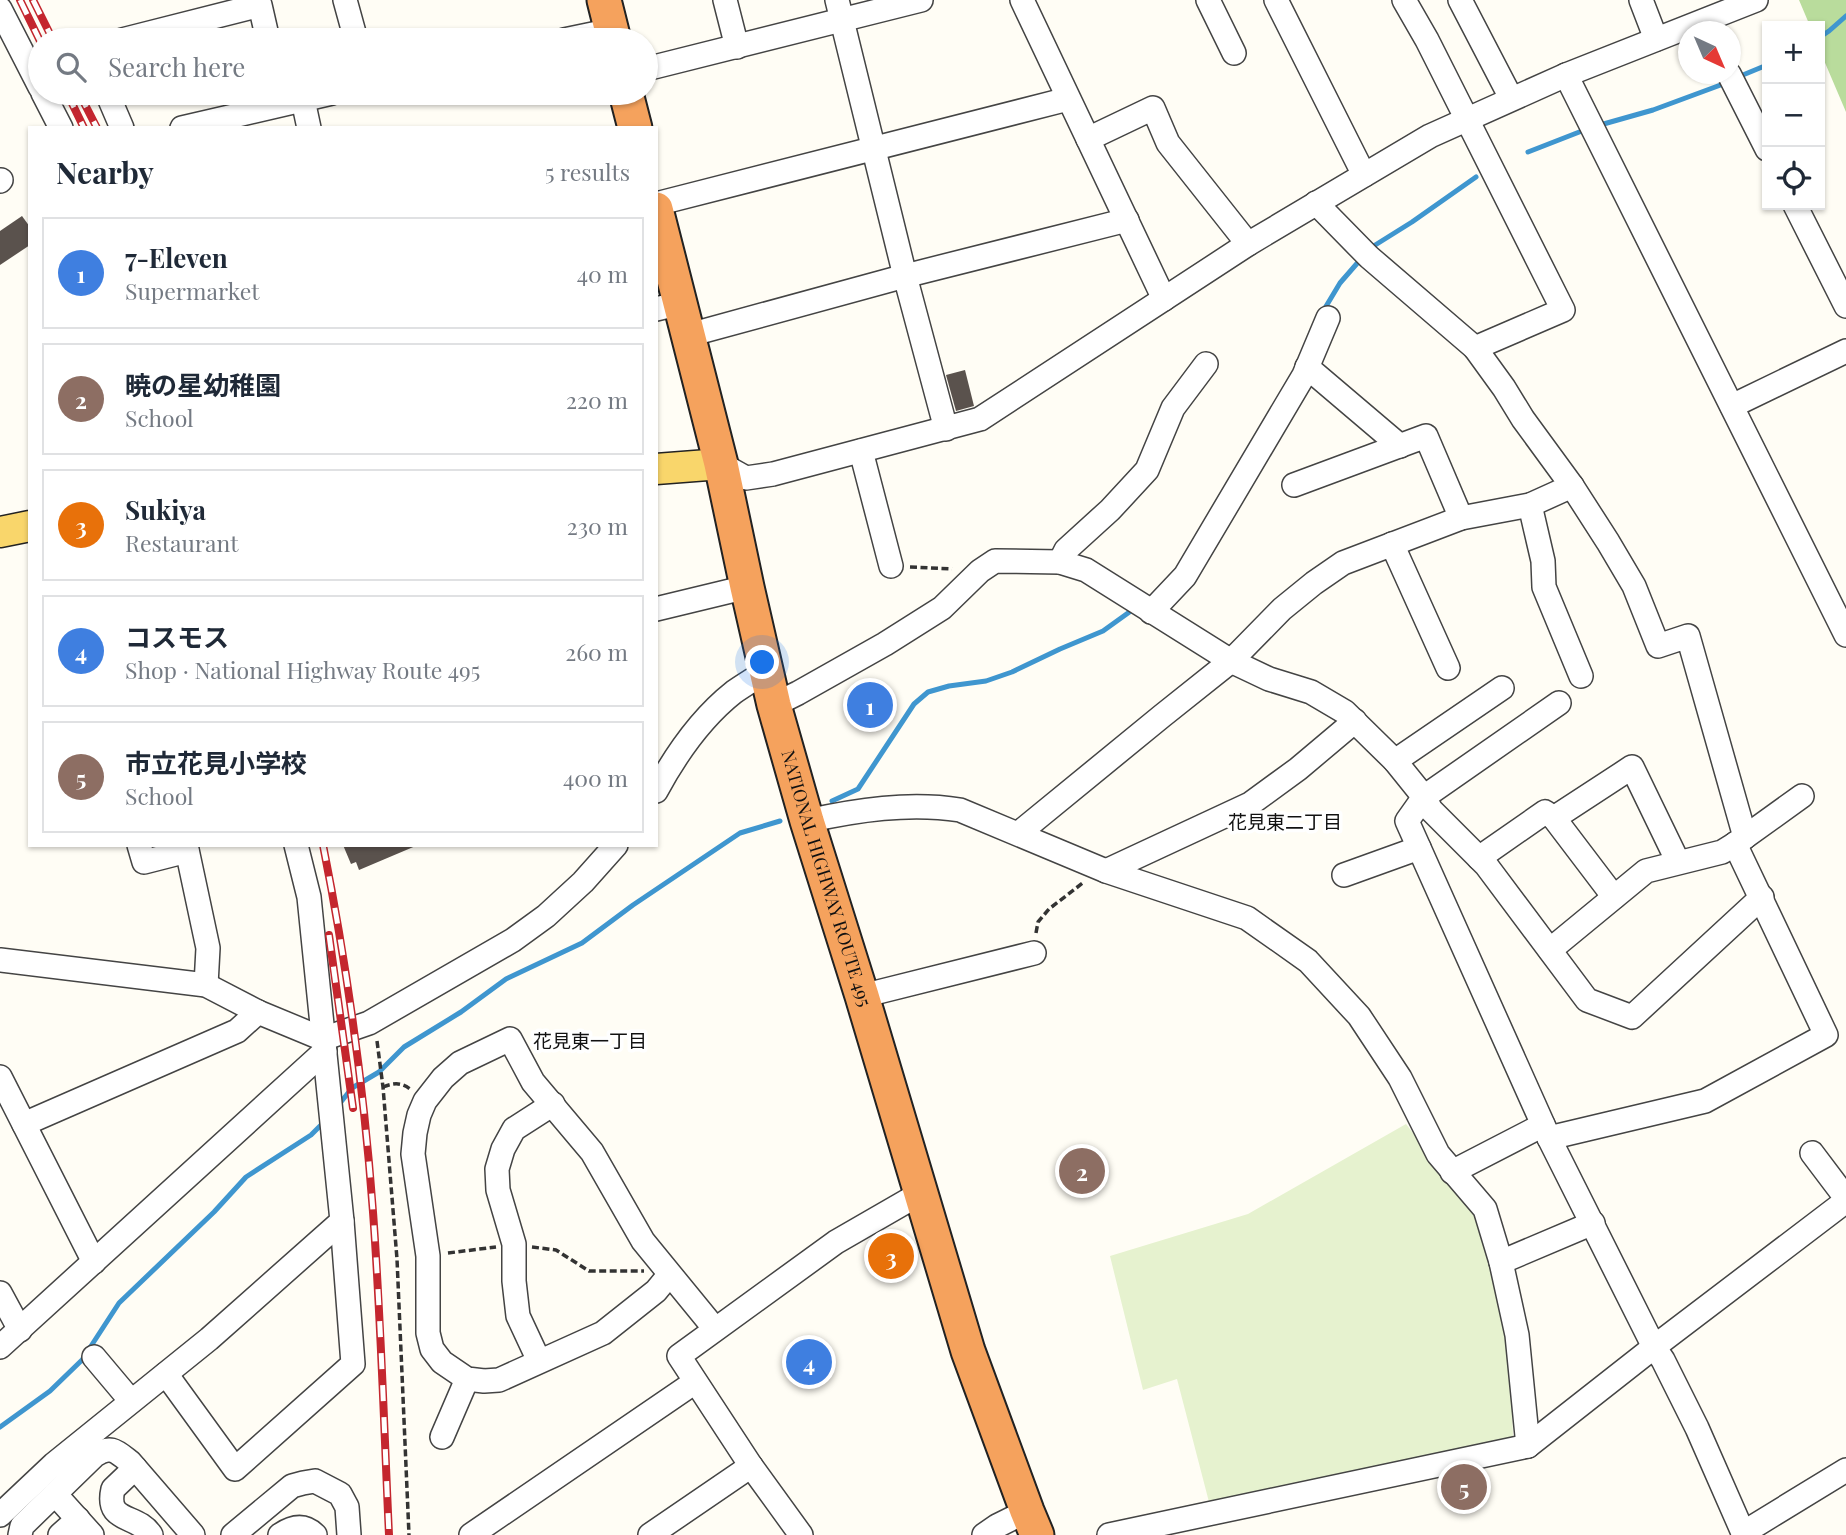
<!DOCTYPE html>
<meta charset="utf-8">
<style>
body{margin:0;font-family:"Playfair Display","Noto Sans JP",serif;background:#f6f6f7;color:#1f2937}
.controls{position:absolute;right:21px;top:21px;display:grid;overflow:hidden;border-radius:0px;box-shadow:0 2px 5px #0004}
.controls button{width:63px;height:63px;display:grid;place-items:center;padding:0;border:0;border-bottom:2px solid #e0e1e3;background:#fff;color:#1f2937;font:35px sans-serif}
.compass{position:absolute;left:1678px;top:21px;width:63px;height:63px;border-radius:50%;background:#fff;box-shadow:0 2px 5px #0004;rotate:136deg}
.you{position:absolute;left:763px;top:663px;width:24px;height:24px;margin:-18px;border:5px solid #fff;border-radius:50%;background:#1a73e8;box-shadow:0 0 0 10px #1a73e833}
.badge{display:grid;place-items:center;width:46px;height:46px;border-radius:50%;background:#2563eb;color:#fff;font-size:23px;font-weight:700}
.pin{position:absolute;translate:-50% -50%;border:4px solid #fff;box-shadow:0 2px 7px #0006}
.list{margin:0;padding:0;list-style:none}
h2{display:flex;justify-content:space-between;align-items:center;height:91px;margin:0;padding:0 28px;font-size:30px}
h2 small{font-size:23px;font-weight:400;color:#747a83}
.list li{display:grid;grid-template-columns:46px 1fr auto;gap:21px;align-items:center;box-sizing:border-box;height:112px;margin:0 14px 14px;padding:0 14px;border:2px solid #e0e1e3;border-radius:0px}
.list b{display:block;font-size:26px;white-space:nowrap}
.list p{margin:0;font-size:23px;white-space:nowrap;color:#747a83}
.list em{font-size:23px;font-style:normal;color:#747a83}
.icon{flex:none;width:38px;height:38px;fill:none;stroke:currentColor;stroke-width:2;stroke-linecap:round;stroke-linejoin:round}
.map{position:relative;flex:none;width:1846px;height:1535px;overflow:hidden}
.search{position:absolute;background:#fff;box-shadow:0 2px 5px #0004;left:28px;top:28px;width:630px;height:77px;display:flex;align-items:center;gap:18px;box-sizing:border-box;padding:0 24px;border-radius:38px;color:#747a83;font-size:26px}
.panel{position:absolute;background:#fff;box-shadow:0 2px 5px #0004;left:28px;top:126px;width:630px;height:721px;border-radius:0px}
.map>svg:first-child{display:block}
.forest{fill:#b9dc9c}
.pitch{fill:#e6f2cf}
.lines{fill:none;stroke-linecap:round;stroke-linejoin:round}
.stream{stroke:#3f96cf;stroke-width:5}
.building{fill:#5a524d}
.minor-casing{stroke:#444;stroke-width:26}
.major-casing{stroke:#222;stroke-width:33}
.highway-casing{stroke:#222;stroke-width:37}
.path{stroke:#333;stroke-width:3.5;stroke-dasharray:7 3.5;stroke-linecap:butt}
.minor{stroke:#fff;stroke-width:23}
.major{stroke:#f9d66b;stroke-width:30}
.highway{stroke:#f5a25d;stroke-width:33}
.rail-casing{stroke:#c4262e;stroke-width:8}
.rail{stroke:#fff;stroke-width:5;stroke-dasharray:16;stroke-linecap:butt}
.labels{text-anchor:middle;stroke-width:7;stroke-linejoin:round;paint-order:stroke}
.street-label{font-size:18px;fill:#111;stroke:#fff}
.neighbourhood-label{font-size:19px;fill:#111;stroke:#fff}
</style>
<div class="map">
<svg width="1846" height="1535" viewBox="0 0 1846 1535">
<rect width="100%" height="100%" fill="#fffdf5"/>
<!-- forest -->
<path class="forest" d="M 1799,0 L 1846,0 L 1846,112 L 1820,51 L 1820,26 L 1810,26 Z"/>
<!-- pitch -->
<path class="pitch" d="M 1406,1124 L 1475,1212 L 1510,1343 L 1513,1438 L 1209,1502 L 1177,1379 L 1143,1390 L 1110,1256 L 1248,1214 Z"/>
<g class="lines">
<!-- stream -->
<g class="stream">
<path d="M 1820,37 L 1829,31 L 1846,16"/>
<path d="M 1738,77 L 1767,65"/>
<path d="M 1600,125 L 1653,110 L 1726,83"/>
<path d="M 1528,152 L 1587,129"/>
<path d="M 1372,247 L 1412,222 L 1476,177"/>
<path d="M 1322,313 L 1340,283 L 1360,260"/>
<path d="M 832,801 L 858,789 L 914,704 L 928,692 L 949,686 L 986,681 L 1012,672 L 1060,649 L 1103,631 L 1135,608"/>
<path d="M 337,1107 L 352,1088 L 379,1072 L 404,1047 L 461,1012 L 506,979 L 582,943 L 633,905 L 740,833 L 780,821"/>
<path d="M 0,1427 L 50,1391 L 82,1360 L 119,1303 L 214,1212 L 246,1177 L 311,1135 L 326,1120"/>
</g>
</g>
<!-- building -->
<g class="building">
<path d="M 22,216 L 30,227 L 30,245 L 0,265 L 0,231 Z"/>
<path d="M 965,370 L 974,406 L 956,411 L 946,375 Z"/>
<path d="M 343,845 L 418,845 L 359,870 L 356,862 L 351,864 Z"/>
</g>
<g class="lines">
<!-- minor casing -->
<g class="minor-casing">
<g id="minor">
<path d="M 345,0 L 356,40"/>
<path d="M 725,0 L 737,47"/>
<path d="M 837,0 L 905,276 L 946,429"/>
<path d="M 1022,0 L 1164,299"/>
<path d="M 1208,0 L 1234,53"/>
<path d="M 1276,0 L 1364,175"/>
<path d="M 1404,0 L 1427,40 L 1563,310 L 1475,348"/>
<path d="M 1460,0 L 1511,98"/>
<path d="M 1641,0 L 1656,39"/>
<path d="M 0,9 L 40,87"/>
<path d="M 122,40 L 260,5 L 268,40"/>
<path d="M 564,40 L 612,30"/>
<path d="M 646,69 L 921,0"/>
<path d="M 1729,74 L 1767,149"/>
<path d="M 1566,75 L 1846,635"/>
<path d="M 43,93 L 61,128"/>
<path d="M 107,93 L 122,128"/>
<path d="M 303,100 L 309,128"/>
<path d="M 182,128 L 332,93"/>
<path d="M 1088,139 L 1153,108 L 1168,143 L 1248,244"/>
<path d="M 0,181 L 1,180"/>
<path d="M 656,204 L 1068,99"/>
<path d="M 1795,205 L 1846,306"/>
<path d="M 656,309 L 681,303"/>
<path d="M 689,335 L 905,276 L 1127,220"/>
<path d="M 1307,367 L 1400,446"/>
<path d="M 1732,406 L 1846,351"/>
<path d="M 861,451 L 891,566"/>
<path d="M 721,464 L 746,478 L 773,474 L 980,419 L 1248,244 L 1430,136 L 1566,75 L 1756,0"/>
<path d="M 1294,485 L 1426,436 L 1461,518"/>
<path d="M 1572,486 L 1608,542 L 1634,586 L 1658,646 L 1688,636 L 1745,837 L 1735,844"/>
<path d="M 1530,505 L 1543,561 L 1544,587 L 1581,676"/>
<path d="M 1392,544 L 1448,668"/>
<path d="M 1060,562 L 1066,550 L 1110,510 L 1147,470 L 1173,408 L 1206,364"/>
<path d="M 656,609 L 747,587"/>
<path d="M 1151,612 L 1185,576 L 1304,375 L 1328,318"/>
<path d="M 1559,703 L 1424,797 L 1407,821 L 1549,1138 L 1654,1347 L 1663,1360 L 1697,1428 L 1744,1535"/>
<path d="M 774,705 L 798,693 L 885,644 L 942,608 L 980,571 L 995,561 L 1060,562 L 1086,570 L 1231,661 L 1269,679 L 1311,692 L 1345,712 L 1395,761 L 1424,797 L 1431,810 L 1486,865 L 1587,1000 L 1632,1017 L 1762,897"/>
<path d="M 1395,761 L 1502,688"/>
<path d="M 656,791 C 676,754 701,718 734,692 C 744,685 756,678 766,671"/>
<path d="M 807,821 C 857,810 909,802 960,810 L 1106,871 L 1247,918 L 1308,961 L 1359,1016 L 1400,1078 L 1438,1154 L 1485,1209 L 1501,1262 L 1517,1335 L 1528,1446"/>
<path d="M 1019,833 L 1162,716 L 1231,661 L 1282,609 L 1314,583 L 1343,563 L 1461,518 L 1530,505 L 1572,486 L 1523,419 L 1504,388 L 1475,348 L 1369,257 L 1316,203"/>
<path d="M 1745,837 L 1802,796"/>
<path d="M 139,845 L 144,862 L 187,851"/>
<path d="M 186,845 L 208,948 L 206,985"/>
<path d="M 1479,858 L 1545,812 L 1554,818"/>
<path d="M 1106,871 L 1250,804 L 1298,769 L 1355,721"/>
<path d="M 1344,875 L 1419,848"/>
<path d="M 1614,897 L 1554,818 L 1632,767 L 1678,862"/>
<path d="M 0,960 L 206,985 L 258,1012 L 323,1039 L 369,1023 L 513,940 L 546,916 L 583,882 L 616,845"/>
<path d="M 862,996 L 1034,953"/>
<path d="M 0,1077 L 94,1262"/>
<path d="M 24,1124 L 237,1031 L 258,1012"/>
<path d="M 1549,1138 L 1705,1101 L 1826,1035 L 1735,844 L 1722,852 L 1646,871 L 1550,950"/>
<path d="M 1812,1153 L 1846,1198"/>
<path d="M 1452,1172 L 1543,1125"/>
<path d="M 1501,1262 L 1593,1223"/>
<path d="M 670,1274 L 656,1291 L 603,1333 L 499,1380 L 484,1381 L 467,1379 L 442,1362 L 432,1349 L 428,1333 L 428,1256 L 413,1154 L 415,1133 L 419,1115 L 425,1101 L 443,1078 L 460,1063 L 510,1039 L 533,1082 L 592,1152 L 643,1241 L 715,1329"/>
<path d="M 0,1293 L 20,1330"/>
<path d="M 0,1347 L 325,1051"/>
<path d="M 94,1357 L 131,1401"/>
<path d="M 539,1361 L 518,1316 L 514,1281 L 514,1244 L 498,1190 L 497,1169 L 503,1149 L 514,1129 L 553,1104"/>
<path d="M 166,1374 L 235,1469 L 353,1364 L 342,1221"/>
<path d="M 442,1437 L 467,1379"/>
<path d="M 135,1468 L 113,1489 C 105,1524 137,1513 151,1535"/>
<path d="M 55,1494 L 92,1535"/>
<path d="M 0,1515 L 54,1464 L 209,1339 L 342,1221 L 309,897 L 296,845"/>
<path d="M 1743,1533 L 1846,1470"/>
<path d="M 20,1535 L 22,1526 L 95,1455 C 111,1445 116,1451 130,1462 L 193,1535"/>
<path d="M 60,1535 L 78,1519"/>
<path d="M 233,1535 L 292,1486 L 303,1483 L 315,1481 L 340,1494 L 347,1507 L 349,1535"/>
<path d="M 280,1535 C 292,1527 304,1524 315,1535"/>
<path d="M 471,1535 L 695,1382"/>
<path d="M 650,1535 L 751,1466"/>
<path d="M 801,1535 L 751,1466 L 679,1356 L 836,1242 L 921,1193"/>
<path d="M 984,1535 L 997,1526 L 1027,1511"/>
<path d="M 1109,1535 L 1528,1446 L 1654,1347 L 1846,1201"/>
</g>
</g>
<!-- major casing -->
<g class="major-casing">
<g id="major">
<path d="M 656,469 L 721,464"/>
<path d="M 0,532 L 30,526"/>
</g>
</g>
<!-- highway casing -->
<g class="highway-casing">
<g id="highway">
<path d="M 604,0 L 614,40"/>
<path d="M 626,93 L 635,128"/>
<path id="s1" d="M 656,209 L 721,464 L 747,587 L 774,705 L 807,821 L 862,996 L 968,1351 L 1027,1511 L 1037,1535"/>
</g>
</g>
<!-- path -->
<g class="path">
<path d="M 910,567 L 952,569"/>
<path d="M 1036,933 L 1038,922 L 1049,909 L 1084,882"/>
<path d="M 377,1041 L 383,1087 L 397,1259 L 409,1535"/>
<path d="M 383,1087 C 393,1083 401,1082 410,1089"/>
<path d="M 532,1247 L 556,1250 L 589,1271 L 644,1271"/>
<path d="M 448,1253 L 496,1247"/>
</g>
<!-- minor -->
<use href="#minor" class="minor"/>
<!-- major -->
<use href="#major" class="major"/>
<!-- highway -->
<use href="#highway" class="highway"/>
<!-- rail casing -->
<g class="rail-casing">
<g id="rail">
<path d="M 20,0 L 40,41"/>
<path d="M 33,0 L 53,40"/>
<path d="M 67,93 L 84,128"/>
<path d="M 79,93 L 97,128"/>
<path d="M 323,845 C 347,966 364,1089 373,1212 C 381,1320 384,1428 389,1535"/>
<path d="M 329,935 L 353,1108"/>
</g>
</g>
<!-- rail -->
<use href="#rail" class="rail"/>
</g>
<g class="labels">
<!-- street labels -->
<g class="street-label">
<text dy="6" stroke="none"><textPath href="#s1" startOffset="691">NATIONAL HIGHWAY ROUTE 495</textPath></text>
</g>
<!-- neighbourhood labels -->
<g class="neighbourhood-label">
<text x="1285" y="829">花見東二丁目</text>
<text x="590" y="1048">花見東一丁目</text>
</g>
</g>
</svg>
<div class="controls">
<button>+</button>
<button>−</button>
<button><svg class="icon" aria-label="locate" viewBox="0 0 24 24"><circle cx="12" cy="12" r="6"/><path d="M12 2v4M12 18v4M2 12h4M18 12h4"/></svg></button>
</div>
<svg class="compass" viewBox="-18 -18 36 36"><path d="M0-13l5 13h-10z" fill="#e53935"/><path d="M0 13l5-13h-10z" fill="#747a83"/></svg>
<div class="you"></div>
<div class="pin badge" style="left:870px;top:705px;background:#3f7fe0">1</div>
<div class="pin badge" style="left:1082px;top:1171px;background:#8d6e63">2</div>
<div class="pin badge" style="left:891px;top:1256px;background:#e8710a">3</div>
<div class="pin badge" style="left:809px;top:1362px;background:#3f7fe0">4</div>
<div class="pin badge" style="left:1464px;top:1487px;background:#8d6e63">5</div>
<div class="search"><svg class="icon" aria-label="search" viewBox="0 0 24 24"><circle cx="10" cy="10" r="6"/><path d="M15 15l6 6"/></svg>Search here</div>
<section class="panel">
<h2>Nearby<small>5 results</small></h2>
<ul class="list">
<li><span class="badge" style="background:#3f7fe0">1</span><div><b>7-Eleven</b><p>Supermarket</p></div><em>40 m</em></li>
<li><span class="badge" style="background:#8d6e63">2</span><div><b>暁の星幼稚園</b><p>School</p></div><em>220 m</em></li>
<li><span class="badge" style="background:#e8710a">3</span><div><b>Sukiya</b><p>Restaurant</p></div><em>230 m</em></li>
<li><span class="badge" style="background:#3f7fe0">4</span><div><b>コスモス</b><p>Shop · National Highway Route 495</p></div><em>260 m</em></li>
<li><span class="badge" style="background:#8d6e63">5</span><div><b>市立花見小学校</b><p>School</p></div><em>400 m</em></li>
</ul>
</section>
</div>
